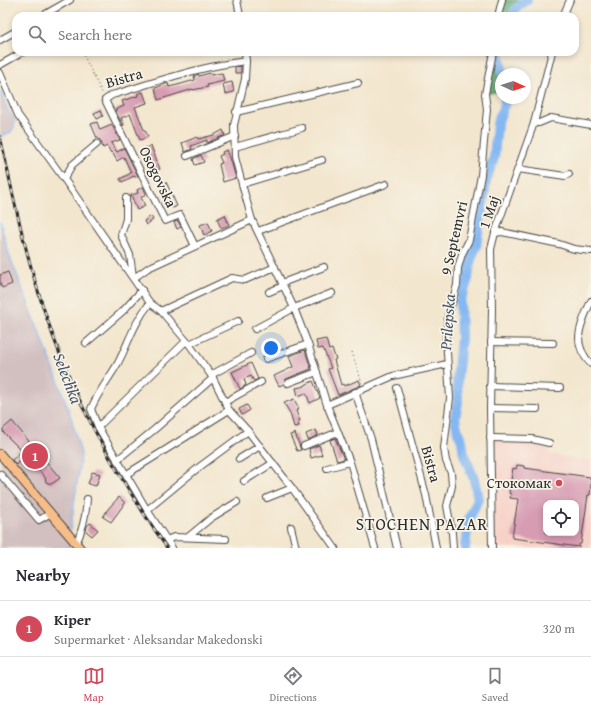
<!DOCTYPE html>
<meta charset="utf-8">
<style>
body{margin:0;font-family:"Gentium Book Plus",serif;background:#f2f2f3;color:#2b2b33}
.controls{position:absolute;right:12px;bottom:12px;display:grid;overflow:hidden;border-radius:8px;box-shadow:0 2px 6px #0003}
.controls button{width:36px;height:36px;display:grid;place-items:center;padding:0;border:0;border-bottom:1px solid #e1e1e2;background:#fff;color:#2b2b33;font:20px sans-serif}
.compass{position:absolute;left:495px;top:68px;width:36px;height:36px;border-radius:50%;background:#fff;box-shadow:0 2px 6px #0003;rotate:93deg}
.you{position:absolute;left:271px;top:348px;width:14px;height:14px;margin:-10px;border:3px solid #fff;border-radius:50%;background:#1a73e8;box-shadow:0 0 0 6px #1a73e833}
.badge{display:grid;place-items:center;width:26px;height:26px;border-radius:50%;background:#d1495b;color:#fff;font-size:13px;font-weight:700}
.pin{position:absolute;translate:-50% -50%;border:2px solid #fff;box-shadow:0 1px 4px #0006}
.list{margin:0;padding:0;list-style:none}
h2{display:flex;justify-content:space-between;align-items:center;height:52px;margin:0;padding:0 16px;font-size:17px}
h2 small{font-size:13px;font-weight:400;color:#7c7c81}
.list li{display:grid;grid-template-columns:26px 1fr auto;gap:12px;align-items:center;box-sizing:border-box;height:56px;padding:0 16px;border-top:1px solid #e1e1e2}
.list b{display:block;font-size:15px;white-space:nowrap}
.list p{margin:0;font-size:13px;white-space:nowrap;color:#7c7c81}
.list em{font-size:13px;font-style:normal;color:#7c7c81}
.icon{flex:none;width:22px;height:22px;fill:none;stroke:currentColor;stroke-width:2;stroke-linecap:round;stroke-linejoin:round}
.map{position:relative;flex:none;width:591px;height:548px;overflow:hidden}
.search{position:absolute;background:#fff;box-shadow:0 2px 6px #0003;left:12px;right:12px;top:12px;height:44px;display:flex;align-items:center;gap:10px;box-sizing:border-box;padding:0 14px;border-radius:12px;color:#7c7c81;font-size:15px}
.sheet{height:108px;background:#fff}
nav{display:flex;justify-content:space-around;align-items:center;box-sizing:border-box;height:56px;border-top:1px solid #e1e1e2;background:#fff;font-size:11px;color:#7c7c81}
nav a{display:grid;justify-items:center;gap:2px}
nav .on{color:#d1495b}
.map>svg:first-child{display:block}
.built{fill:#f7d1c8;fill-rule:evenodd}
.industrial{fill:#d2bfc0}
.forest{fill:#64ac72;stroke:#486c4e}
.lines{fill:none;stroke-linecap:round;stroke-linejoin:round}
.stream{stroke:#84b8f2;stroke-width:1.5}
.river{stroke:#84b8f2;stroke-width:10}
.building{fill:#d79bb2;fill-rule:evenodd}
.minor-casing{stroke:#494743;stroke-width:8}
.major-casing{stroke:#494743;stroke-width:10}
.path{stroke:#494743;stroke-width:1;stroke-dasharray:1 3;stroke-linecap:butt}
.minor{stroke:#fff;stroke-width:6}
.major{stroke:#f7bd88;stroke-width:8}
.rail-casing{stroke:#2b2b2b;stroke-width:3}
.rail{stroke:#f7f3e8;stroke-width:1.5;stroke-dasharray:4.5;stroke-linecap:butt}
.poi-dot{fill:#d1495b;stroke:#f7f3e8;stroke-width:1.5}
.labels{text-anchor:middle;stroke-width:3.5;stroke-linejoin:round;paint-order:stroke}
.street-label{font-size:15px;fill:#2b2b2b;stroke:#f7f3e8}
.poi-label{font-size:15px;fill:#2b2b2b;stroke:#f7f3e8;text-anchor:end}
.water-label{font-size:16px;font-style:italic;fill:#465567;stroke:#f7f3e8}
.quarter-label{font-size:17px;letter-spacing:1px;fill:#2b2b2b;stroke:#f7f3e8}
</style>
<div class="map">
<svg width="591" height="548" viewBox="0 0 591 548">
<rect width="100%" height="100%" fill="#f7f3e8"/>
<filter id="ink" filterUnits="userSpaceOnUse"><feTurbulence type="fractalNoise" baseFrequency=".025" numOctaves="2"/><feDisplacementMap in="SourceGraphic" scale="8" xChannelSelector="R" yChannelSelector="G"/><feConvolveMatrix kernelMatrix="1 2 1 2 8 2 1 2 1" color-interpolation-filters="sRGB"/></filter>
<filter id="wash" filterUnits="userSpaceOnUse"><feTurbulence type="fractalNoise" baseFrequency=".012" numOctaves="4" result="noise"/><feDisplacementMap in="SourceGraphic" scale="16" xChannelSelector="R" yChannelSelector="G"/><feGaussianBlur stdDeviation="0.9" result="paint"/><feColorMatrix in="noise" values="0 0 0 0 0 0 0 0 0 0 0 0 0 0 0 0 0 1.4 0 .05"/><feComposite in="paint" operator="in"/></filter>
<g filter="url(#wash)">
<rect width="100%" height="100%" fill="#f3e6ce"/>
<!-- built -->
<path class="built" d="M 490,438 L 549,443 L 549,454 L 591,461 L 591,548 L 492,548 ZM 546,503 L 576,503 L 576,533 L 546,533 Z"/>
<!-- industrial -->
<g class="industrial">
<path d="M 0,91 L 8,111 L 15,119 L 14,127 L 10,133 L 0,136 Z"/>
<path d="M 0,222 L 9,255 L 50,359 L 70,414 L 81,454 L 69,548 L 0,548 Z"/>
</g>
<!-- forest -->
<g class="forest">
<path d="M 502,0 L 527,0 L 516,8 L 512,16 L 498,16 Z"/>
<path d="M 493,52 L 500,52 L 499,55 L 503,74 L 501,74 L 501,91 L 485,94 Z"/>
</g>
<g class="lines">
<!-- stream -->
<g class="stream">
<path d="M 0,91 L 8,111 L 15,119 L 14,127 L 10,133 L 0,136"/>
<path d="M 0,222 L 9,255 L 50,359 L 70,414 L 81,454 L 70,532"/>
<path d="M 69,548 L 70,540"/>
</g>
<!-- river -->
<g class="river">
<path d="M 512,16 L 516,8 L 527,0"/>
<path d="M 500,52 L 499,55 L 503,74"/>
<path d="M 465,548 L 468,521 L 478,499 L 474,479 L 464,454 L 462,441 L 458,432 L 455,418 L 458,402 L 457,380 L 461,338 L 460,301 L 468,279 L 470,262 L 476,246 L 486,180 L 494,158 L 497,124 L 505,102 L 505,98"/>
</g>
</g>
<g id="blocks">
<!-- building -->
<g class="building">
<path d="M 241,66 L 241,73 L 235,73 L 235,67 Z"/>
<path d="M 210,73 L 211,75 L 222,73 L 224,81 L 207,85 L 208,87 L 202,88 L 193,90 L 193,89 L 158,100 L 155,88 L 168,83 L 169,87 L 181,84 L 195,80 L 194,76 L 198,74 L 199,76 Z"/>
<path d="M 232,82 L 234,92 L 225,94 L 223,84 Z"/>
<path d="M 143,92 L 147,103 L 135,107 L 144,130 L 145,130 L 148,137 L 140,140 L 130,114 L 121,118 L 124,125 L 123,126 L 115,110 L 124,106 L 122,101 L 138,96 L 137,94 Z"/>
<path d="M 101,110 L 103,116 L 97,119 L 94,113 Z"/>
<path d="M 97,122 L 100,130 L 112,125 L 120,140 L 111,143 L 117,152 L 124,148 L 138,176 L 135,177 L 134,176 L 122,182 L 120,179 L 131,173 L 124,157 L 117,161 L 112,152 L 111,153 L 107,146 L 103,148 L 101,141 L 98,138 L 97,138 L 91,124 Z"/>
<path d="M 223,130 L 225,135 L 207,143 L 207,140 L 191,146 L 192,149 L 185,152 L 182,143 L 197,137 L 198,139 L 214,135 Z"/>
<path d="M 151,146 L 160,169 L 153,172 L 145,148 Z"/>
<path d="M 227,150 L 231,161 L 236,178 L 223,182 L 219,164 L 222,163 L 219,156 L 223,154 L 222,152 Z"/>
<path d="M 201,155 L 204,162 L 195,165 L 193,159 Z"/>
<path d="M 166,182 L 177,206 L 173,208 L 170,203 L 168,204 L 160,185 Z"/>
<path d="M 143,187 L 146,194 L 141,197 L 145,206 L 137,210 L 131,195 L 138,193 L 137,190 Z"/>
<path d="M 225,215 L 229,225 L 221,228 L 217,219 Z"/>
<path d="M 151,216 L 153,220 L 146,225 L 144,221 Z"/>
<path d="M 178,221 L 181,227 L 177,229 L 174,222 Z"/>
<path d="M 208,222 L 212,231 L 204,235 L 200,225 Z"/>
<path d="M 8,272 L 12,284 L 2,288 L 0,283 L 0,275 Z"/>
<path d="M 326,339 L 329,350 L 332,349 L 336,359 L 334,360 L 341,385 L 343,384 L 344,386 L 359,380 L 361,385 L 338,395 L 328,369 L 331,368 L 323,348 L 318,349 L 316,341 Z"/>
<path d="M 305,350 L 311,369 L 286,379 L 284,384 L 279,386 L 274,376 L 293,367 L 289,356 Z"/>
<path d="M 251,363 L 258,379 L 254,381 L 251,376 L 244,379 L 246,385 L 240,389 L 232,372 Z"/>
<path d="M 313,381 L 320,398 L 310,403 L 306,393 L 298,396 L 296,388 L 305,386 L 305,385 Z"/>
<path d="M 294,399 L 299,409 L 296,411 L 300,421 L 297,421 L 299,426 L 294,427 L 290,413 L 284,403 Z"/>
<path d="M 247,405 L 250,410 L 242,415 L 239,409 Z"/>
<path d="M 12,421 L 60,478 L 53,483 L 51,484 L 46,482 L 45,477 L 31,462 L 24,458 L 16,465 L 12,460 L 22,451 L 3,432 L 3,429 Z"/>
<path d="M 316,430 L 318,435 L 308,440 L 306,434 Z"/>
<path d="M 295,433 L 301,450 L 297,451 L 290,435 Z"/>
<path d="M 335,438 L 344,459 L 337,461 L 330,440 Z"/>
<path d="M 319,445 L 322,455 L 311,458 L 309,449 Z"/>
<path d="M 517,465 L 524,466 L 524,468 L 590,477 L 591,485 L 590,495 L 588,495 L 581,544 L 579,544 L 579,547 L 512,538 L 518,499 L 510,498 L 511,494 L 509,493 L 513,468 L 516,469 ZM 546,503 L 576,503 L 576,533 L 546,533 Z"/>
<path d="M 92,472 L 100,474 L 96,486 L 88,484 Z"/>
<path d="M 119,497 L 125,503 L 111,522 L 103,517 L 108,509 Z"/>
<path d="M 90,523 L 98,530 L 92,536 L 86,531 L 87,526 Z"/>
</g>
</g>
</g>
<g filter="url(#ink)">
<use href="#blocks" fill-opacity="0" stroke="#494743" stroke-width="1"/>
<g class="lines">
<!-- minor casing -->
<g class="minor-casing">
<g id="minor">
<path d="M 237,0 L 240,16"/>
<path d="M 42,16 L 70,0"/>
<path d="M 498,16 L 502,0"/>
<path d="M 563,16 L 570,0"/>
<path d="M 0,40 L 16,31"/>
<path d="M 245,52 L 246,61 L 245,79 L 234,125 L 235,157 L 242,184 L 252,220 L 294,308 L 308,344 L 327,405 L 350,462 L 375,548"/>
<path d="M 0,65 L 23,52"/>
<path d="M 0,73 L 18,115 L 64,179 L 150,303 L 161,311 L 189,344 L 213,378 L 229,410 L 248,431 L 292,488 L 335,548"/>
<path d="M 236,112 L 358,83"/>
<path d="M 534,123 L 539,123 L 551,118 L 591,125"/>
<path d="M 235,147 L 302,128"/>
<path d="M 187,156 L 235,136"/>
<path d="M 518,169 L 565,176 L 569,174"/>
<path d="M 64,179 L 72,165 L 97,144"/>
<path d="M 242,184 L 322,160"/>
<path d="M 126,198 L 126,219 L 121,235 L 130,255 L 133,276"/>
<path d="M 258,231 L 386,184"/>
<path d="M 495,233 L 502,232 L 559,244 L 574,249 L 591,251"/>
<path d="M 195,246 L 180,215 L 165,221 L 105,100 L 112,95 C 156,82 201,66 246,61"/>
<path d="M 134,278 L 148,268 L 252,220"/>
<path d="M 282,283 L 324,267"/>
<path d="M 269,292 L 283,286"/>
<path d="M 591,301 C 581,324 570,343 591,364"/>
<path d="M 150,303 C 134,322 129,342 118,363 C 109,379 98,392 91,409 L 98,427 L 147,510 L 172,548"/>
<path d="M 161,311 L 232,278 L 245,280 L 275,267"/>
<path d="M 255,329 L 294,308 L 332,293"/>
<path d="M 491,342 L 553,343"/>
<path d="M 86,343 L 123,311 L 142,290"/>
<path d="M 189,344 L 238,321"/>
<path d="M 266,359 L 308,344"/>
<path d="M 211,375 L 251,353"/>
<path d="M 288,383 L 317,372"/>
<path d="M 490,386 L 560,388"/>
<path d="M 397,388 L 426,495 L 436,548"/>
<path d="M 355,392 L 371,439 L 397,548"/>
<path d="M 225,402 L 261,382"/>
<path d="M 327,405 L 393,376 L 447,364"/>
<path d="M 490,408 L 537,409"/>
<path d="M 98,427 L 186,341"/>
<path d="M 490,438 L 532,439 L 549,443"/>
<path d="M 304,446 L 338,432"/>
<path d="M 239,459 L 260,446"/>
<path d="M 117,460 L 155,429 L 213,378"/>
<path d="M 327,468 L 350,462"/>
<path d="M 0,474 L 39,520 L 51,513"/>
<path d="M 127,474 L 229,410"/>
<path d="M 244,481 L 273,463"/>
<path d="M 267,498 L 292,488"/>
<path d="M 147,510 L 198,468 L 248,431"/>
<path d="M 291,527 L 296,548"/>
<path d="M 188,537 L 211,518 L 237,502"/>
<path d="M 167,540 L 174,537 L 226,539"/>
<path d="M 76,544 C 83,529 86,515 87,499"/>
<path d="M 453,548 L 452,533 L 447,506 L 452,486 L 451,473 L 446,461 L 444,448 L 450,398 L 446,338 L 448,316 L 457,285 L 458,268 L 462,254 L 469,240 L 481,175 L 487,109 L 485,94 L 493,52"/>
<path d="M 492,548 L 490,408 L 492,309 L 491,249 L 495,233 L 534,123 L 552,52"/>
</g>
</g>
<!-- major casing -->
<g class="major-casing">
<path id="major" d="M 0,454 L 80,548"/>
</g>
<!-- path -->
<g class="path">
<path d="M 82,52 L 103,95"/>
<path d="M 352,352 L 362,383"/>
</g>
<!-- minor -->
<use href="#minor" class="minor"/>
<!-- major -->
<use href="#major" class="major"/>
<!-- rail casing -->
<g class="rail-casing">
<path id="rail" d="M 0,137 C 6,160 10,184 16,208 C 29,265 48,329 72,383 C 97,442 131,496 167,548"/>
</g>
<!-- rail -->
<use href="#rail" class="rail"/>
</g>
</g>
<!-- markers -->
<circle class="poi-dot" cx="559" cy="483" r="4"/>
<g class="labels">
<!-- street labels -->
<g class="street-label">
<text transform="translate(124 78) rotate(-16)" y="5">Bistra</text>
<text transform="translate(158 177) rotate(64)" y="5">Osogovska</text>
<text transform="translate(489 212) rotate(-71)" y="5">1 Maj</text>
<text transform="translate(454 238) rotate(-77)" y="5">9 Septemvri</text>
<text transform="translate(431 464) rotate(75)" y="5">Bistra</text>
</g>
<!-- poi labels -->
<g class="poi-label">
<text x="551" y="488">Стокомак</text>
</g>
<!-- water labels -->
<g class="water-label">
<text transform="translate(447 322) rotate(-86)" y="6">Prilepska</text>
<text transform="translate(68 378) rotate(69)" y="6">Selechka</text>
</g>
<!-- quarter labels -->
<g class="quarter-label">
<text x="422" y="530">STOCHEN PAZAR</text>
</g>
</g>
</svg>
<div class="controls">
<button><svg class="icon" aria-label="locate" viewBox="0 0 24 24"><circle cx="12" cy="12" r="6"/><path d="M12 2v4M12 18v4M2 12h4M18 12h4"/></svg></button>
</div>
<svg class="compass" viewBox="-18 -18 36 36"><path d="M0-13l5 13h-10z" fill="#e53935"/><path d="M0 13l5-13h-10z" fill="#7c7c81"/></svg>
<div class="you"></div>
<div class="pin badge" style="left:35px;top:456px">1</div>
<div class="search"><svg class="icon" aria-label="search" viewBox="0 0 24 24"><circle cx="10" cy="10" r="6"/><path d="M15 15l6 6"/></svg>Search here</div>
</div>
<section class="sheet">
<h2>Nearby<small></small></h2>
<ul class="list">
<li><span class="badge">1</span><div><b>Kiper</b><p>Supermarket · Aleksandar Makedonski</p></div><em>320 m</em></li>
</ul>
</section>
<nav>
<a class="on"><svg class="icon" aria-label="map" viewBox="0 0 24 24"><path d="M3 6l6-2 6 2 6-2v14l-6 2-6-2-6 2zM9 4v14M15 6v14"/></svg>Map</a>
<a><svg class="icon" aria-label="directions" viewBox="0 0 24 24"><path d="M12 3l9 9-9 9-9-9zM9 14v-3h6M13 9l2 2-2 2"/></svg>Directions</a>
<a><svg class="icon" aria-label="saved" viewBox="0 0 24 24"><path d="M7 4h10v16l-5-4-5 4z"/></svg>Saved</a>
</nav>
